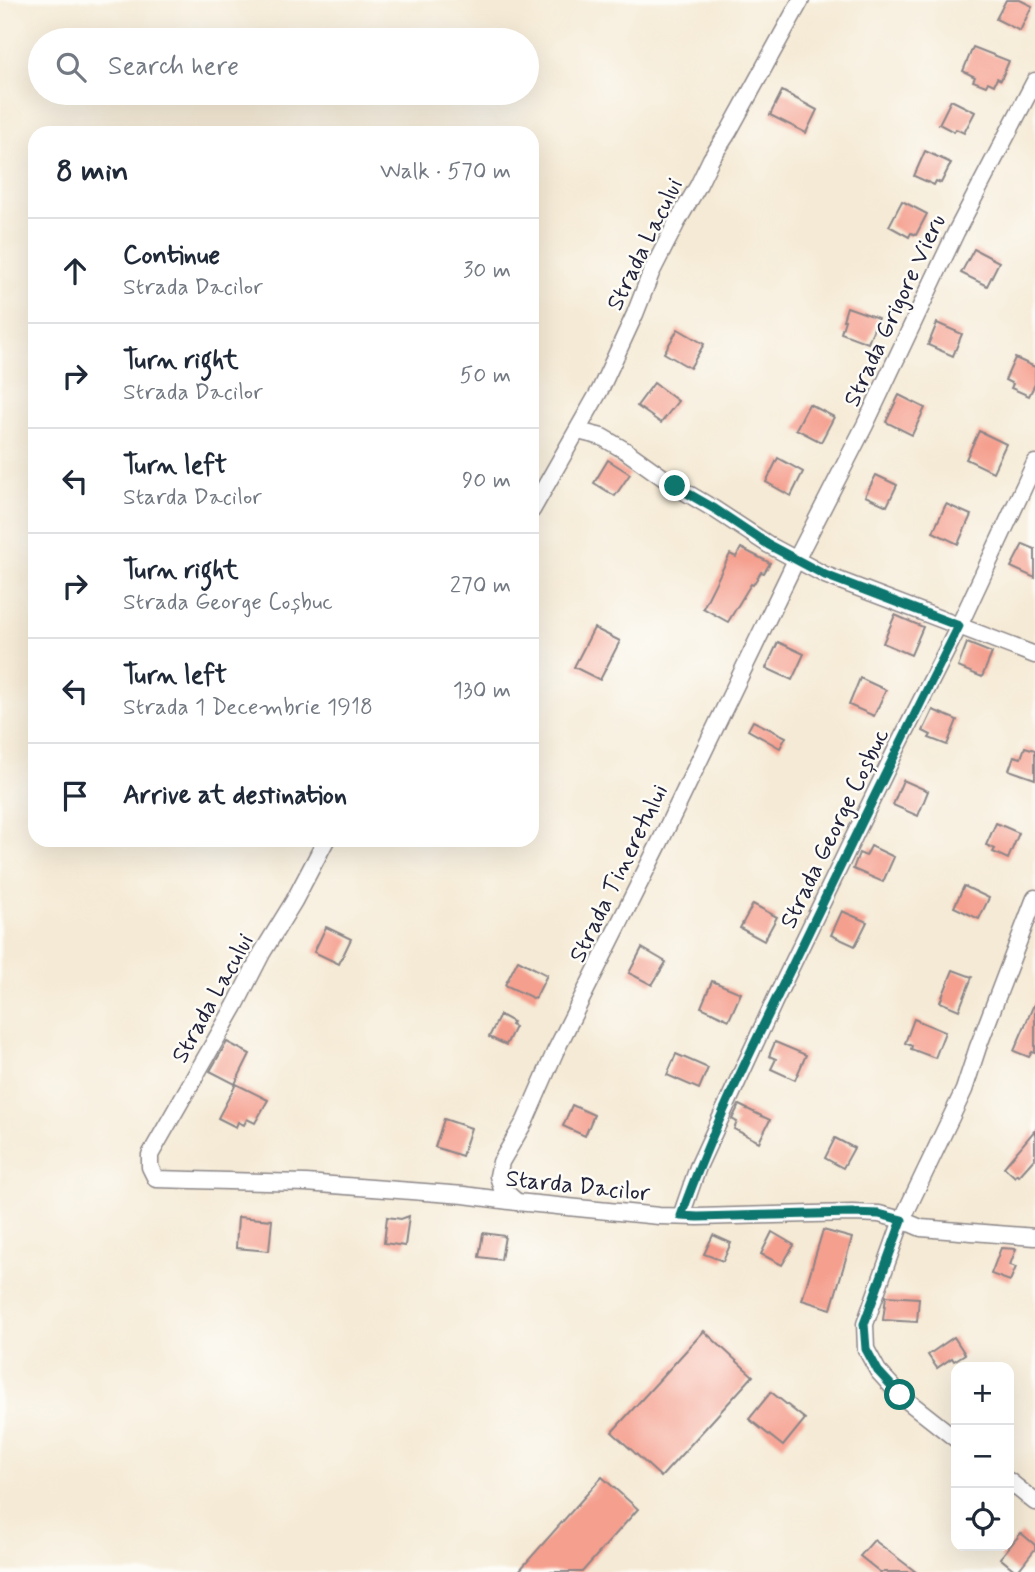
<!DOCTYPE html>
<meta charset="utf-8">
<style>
body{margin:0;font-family:Mynerve,sans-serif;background:#f6f6f7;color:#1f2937}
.controls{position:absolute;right:21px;bottom:21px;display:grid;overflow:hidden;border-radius:14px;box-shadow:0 7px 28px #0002}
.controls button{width:63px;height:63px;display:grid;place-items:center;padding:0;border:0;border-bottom:2px solid #e0e1e3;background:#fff;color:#1f2937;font:35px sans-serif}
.stop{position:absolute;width:21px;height:21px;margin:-16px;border:5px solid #0f766e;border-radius:50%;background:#fff}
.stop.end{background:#0f766e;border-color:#fff;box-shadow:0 2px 7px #0008}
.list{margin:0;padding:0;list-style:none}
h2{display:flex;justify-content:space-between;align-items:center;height:91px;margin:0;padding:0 28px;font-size:30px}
h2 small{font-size:23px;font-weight:400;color:#747a83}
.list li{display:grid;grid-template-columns:46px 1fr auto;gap:21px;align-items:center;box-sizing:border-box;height:105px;padding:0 28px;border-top:2px solid #e0e1e3}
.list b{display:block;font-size:26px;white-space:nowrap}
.list p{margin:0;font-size:23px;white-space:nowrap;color:#747a83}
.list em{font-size:23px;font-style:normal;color:#747a83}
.icon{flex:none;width:38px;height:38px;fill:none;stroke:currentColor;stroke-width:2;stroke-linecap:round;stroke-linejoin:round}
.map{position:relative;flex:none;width:1035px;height:1572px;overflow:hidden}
.search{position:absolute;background:#fff;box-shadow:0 7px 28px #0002;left:28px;top:28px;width:511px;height:77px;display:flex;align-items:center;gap:18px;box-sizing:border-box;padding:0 24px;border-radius:38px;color:#747a83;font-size:26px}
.panel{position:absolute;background:#fff;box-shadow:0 7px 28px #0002;left:28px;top:126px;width:511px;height:721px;border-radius:21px}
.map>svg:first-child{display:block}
.building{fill:#f59f8e}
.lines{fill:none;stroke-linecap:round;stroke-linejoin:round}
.street-casing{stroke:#8c8688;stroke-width:19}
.street{stroke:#fff;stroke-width:16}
.route{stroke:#0f766e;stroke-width:9}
.labels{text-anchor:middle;stroke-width:5;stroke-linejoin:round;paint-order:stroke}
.street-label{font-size:24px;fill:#22223b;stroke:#fdfcf7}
</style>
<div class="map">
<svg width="1035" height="1572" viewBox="0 0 1035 1572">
<rect width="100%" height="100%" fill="#fdfcf7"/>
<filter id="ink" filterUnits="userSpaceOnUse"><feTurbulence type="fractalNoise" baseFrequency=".0143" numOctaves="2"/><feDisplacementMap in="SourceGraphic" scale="14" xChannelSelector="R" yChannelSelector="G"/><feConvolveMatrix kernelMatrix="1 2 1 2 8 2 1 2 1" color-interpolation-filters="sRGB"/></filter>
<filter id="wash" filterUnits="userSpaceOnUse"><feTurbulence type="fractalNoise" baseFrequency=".00686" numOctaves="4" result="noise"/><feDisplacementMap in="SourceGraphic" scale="28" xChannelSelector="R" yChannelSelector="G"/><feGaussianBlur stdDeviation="1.57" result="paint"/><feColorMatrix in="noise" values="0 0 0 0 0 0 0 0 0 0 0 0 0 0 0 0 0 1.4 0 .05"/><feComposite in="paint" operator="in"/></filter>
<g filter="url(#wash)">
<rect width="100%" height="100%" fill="#f5ead5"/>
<g id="blocks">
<!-- building -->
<g class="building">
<path d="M 1006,0 L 1020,0 L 1032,6 L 1020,31 L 996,19 Z"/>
<path d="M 973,47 L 1009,61 L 1001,80 L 997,78 L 994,85 L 988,82 L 986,86 L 973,81 L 975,77 L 963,71 Z"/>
<path d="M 782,91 L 817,110 L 806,133 L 770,115 Z"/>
<path d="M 951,100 L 975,112 L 964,133 L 956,129 L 954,132 L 939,124 Z"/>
<path d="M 925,151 L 951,163 L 941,183 L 936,181 L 934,185 L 914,176 Z"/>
<path d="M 902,201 L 927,214 L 916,235 L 911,233 L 909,237 L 889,226 Z"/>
<path d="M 974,249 L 999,262 L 987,286 L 961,273 Z"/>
<path d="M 847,307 L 878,318 L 868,343 L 841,333 L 845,320 L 843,320 Z"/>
<path d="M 937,323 L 962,334 L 953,356 L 928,345 Z"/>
<path d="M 678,329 L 704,344 L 690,368 L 664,353 Z"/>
<path d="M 1015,358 L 1035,367 L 1035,384 L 1029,396 L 1011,388 L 1013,384 L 1005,380 Z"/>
<path d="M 654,383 L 678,401 L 661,423 L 637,406 Z"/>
<path d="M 899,395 L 925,408 L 912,435 L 886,422 Z"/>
<path d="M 809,404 L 834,417 L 821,442 L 796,429 Z"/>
<path d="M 979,431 L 1006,444 L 993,472 L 966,459 Z"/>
<path d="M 778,458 L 803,472 L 791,496 L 766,482 Z"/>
<path d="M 608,460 L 630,474 L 615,496 L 594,483 Z"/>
<path d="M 876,475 L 897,485 L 887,506 L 865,496 Z"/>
<path d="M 946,504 L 971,515 L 958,544 L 933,532 Z"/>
<path d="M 1023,544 L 1035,549 L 1035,578 L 1011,567 Z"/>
<path d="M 741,548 L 770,563 L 764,573 L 761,572 L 753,585 L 751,584 L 728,622 L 703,608 L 730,554 L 736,557 Z"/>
<path d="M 895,615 L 923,627 L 911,655 L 883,643 Z"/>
<path d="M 594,628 L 620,641 L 600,680 L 574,667 Z"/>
<path d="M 778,642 L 804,654 L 792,680 L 766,668 Z"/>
<path d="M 967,643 L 992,653 L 982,677 L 958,667 Z"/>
<path d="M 860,678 L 886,690 L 874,716 L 849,705 Z"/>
<path d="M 933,710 L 957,720 L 947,745 L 929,738 L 931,735 L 923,731 Z"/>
<path d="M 753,721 L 786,737 L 780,748 L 748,730 Z"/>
<path d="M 1025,747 L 1035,750 L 1035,779 L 1009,770 L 1014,756 L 1021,758 Z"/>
<path d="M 903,780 L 928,791 L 918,816 L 893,805 Z"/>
<path d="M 996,823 L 1019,833 L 1008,859 L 993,852 L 995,849 L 986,845 Z"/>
<path d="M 871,846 L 894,857 L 883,882 L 853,869 L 859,853 L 866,856 Z"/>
<path d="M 964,886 L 989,898 L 979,919 L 954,907 Z"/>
<path d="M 753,904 L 777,917 L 764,941 L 740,928 Z"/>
<path d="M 842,911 L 867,922 L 855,946 L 831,935 Z"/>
<path d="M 326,927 L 351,939 L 339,964 L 314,952 Z"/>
<path d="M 642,948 L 666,962 L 652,985 L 629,973 Z"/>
<path d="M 518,960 L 547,975 L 535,999 L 505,985 Z"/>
<path d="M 953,970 L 972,977 L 959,1010 L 940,1002 Z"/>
<path d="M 712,981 L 741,993 L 729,1020 L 701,1007 Z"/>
<path d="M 1035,1002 L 1035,1053 L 1032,1052 L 1029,1057 L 1014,1051 Z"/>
<path d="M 500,1015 L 513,1022 L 511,1025 L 515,1027 L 506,1045 L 489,1037 Z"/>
<path d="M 914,1019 L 945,1032 L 935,1058 L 911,1049 L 912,1046 L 905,1043 Z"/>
<path d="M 227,1042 L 250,1054 L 235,1084 L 210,1071 Z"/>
<path d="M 775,1042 L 806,1055 L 795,1080 L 771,1069 L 776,1059 L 769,1056 Z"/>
<path d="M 676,1054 L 708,1068 L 699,1089 L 667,1075 Z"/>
<path d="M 236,1084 L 268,1100 L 255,1123 L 247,1119 L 244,1125 L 238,1122 L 236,1127 L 218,1118 Z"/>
<path d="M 572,1105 L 594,1115 L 585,1136 L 563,1126 Z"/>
<path d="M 739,1105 L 770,1120 L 759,1142 L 734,1129 L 737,1122 L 732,1119 Z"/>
<path d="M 444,1119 L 471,1128 L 462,1156 L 435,1147 Z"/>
<path d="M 1035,1130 L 1035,1158 L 1019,1176 L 1017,1174 L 1015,1177 L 1004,1167 Z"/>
<path d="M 835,1138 L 854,1148 L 843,1168 L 825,1158 Z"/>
<path d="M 409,1216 L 405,1246 L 384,1243 L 387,1217 L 401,1219 Z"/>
<path d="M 238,1217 L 272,1220 L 269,1251 L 236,1248 Z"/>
<path d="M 823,1230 L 852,1238 L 831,1309 L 802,1300 Z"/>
<path d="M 772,1232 L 794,1245 L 782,1265 L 761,1254 Z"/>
<path d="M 483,1233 L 505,1236 L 501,1260 L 479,1257 Z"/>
<path d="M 713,1235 L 731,1243 L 723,1261 L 704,1254 Z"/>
<path d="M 1001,1248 L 1016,1249 L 1010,1265 L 1016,1267 L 1010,1281 L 991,1274 Z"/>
<path d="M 886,1296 L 919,1298 L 917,1322 L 883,1320 Z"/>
<path d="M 704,1331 L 753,1376 L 661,1477 L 612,1432 Z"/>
<path d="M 954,1337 L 965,1354 L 954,1361 L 952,1358 L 937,1368 L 928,1355 Z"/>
<path d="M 771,1392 L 805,1419 L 783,1446 L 749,1419 Z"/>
<path d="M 602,1477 L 638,1509 L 582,1572 L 518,1572 Z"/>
<path d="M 1021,1533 L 1035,1545 L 1035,1549 L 1017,1572 L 1000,1558 Z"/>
<path d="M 874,1540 L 916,1572 L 880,1572 L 860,1556 Z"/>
</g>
</g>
</g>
<g filter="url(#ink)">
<use href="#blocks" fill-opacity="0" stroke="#8c8688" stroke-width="2"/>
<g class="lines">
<!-- street casing -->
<g class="street-casing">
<g id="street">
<path d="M 578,431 L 602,437 L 626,451 L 675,486 L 714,509 L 769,545 L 825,575 L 1035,655"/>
<path d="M 532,510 L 600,390 L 635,314 L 651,273 L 677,222 L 698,186 L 711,159 L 729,131 L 801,0"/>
<path d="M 326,840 L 294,901 L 262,953 L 235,1006 L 150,1155 L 150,1167 L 156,1179 L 306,1183 L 464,1195 L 517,1202 L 659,1216 L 698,1217 L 852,1213 L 879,1214 L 902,1220 L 921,1228 L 1035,1237"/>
<path d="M 517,1202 L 502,1189 L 498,1176 L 501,1162 L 525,1121 L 555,1052 L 660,842 L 796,560 L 865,425 L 956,232 L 1035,81"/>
<path d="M 681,1216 L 698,1167 L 775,1000 L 895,752 L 959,626 L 1035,463"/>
<path d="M 956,1439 L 900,1395 L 878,1371 L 866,1349 L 865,1324 L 902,1220 L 964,1090 L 978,1047 L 1035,898"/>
<path d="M 1009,1481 L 1035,1502"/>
</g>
</g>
<!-- street -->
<use href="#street" class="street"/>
</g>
</g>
<g class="lines" filter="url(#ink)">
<!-- route -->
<path class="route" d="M 675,486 L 715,509 L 769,545 L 825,575 L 959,626 C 904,735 851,844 798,954 C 756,1040 713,1126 681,1216 L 698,1217 L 852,1213 L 879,1214 L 902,1220 L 864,1324 L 866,1349 L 878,1371 L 900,1395"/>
</g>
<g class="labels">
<!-- street labels -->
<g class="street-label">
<text transform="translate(644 244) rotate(-64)" y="8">Strada Lacului</text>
<text transform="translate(894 310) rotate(-65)" y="8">Strada Grigore Vieru</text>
<text transform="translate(834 828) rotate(-64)" y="8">Strada George Coșbuc</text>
<text transform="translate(618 873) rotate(-64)" y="8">Strada Tineretului</text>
<text transform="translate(212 998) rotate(-61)" y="8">Strada Lacului</text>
<text transform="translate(578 1185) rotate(6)" y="8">Starda Dacilor</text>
</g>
</g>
</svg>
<div class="controls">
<button>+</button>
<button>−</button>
<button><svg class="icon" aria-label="locate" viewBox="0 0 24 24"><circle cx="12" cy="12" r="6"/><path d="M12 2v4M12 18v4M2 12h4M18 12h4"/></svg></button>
</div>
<div class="stop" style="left:900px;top:1395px"></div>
<div class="stop end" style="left:675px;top:486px"></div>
<div class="search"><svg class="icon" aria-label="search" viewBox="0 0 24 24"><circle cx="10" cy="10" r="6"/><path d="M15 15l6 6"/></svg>Search here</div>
<section class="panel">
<h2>8 min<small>Walk · 570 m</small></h2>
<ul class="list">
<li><svg class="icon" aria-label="ahead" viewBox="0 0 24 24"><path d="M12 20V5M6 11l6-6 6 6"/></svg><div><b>Continue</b><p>Strada Dacilor</p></div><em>30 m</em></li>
<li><svg class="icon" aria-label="right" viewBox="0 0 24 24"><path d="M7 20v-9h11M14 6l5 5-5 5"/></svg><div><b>Turn right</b><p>Strada Dacilor</p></div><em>50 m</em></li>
<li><svg class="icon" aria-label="left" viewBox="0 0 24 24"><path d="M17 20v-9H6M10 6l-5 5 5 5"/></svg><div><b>Turn left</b><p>Starda Dacilor</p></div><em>90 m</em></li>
<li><svg class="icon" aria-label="right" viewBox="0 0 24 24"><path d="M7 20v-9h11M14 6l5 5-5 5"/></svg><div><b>Turn right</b><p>Strada George Coșbuc</p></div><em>270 m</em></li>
<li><svg class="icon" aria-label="left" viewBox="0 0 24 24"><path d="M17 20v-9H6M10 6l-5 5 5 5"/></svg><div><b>Turn left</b><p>Strada 1 Decembrie 1918</p></div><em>130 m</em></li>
<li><svg class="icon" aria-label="arrive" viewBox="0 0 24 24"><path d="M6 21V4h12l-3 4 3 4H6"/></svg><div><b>Arrive at destination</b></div></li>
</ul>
</section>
</div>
